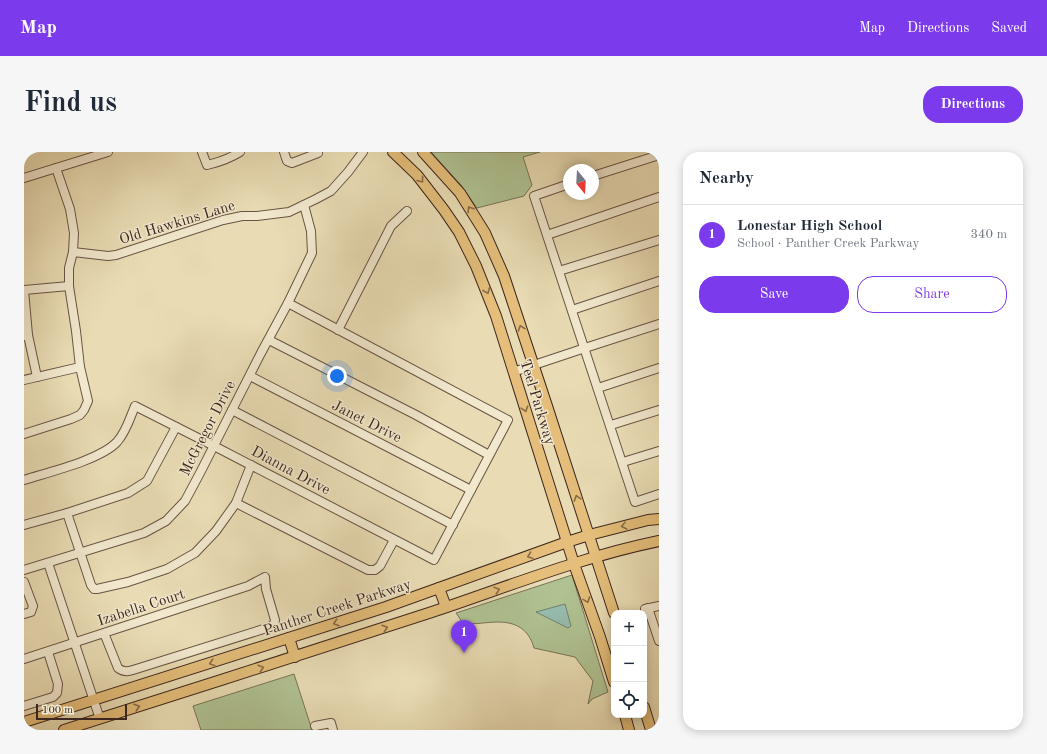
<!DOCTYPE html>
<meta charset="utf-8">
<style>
body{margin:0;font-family:"Old Standard TT",serif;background:#f6f6f7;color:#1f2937}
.controls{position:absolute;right:12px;bottom:12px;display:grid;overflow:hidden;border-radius:8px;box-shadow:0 2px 10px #0003}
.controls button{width:36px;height:36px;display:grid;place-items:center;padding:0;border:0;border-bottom:1px solid #e0e1e3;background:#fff;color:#1f2937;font:20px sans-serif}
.compass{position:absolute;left:539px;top:12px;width:36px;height:36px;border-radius:50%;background:#fff;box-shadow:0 2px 10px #0003;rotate:162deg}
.scale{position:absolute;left:12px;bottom:10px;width:91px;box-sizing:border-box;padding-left:4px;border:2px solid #3e271f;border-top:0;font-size:11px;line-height:14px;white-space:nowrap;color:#3e271f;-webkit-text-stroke:3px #f1e8ce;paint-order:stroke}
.you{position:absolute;left:313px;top:224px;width:14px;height:14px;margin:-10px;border:3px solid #fff;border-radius:50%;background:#1a73e8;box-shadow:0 0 0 6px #1a73e833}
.badge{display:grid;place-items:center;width:26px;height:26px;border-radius:50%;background:#7c3aed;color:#fff;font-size:13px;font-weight:700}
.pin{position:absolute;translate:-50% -33px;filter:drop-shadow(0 1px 2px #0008)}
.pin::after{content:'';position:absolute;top:21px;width:14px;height:12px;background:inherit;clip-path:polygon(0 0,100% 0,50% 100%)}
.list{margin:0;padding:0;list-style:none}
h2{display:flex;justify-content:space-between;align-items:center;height:52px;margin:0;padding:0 16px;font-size:17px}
h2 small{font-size:13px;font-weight:400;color:#747a83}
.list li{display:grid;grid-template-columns:26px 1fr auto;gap:12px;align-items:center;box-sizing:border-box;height:60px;padding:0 16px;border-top:1px solid #e0e1e3}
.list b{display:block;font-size:15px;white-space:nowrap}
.list p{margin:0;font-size:13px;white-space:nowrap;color:#747a83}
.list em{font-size:13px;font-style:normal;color:#747a83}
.actions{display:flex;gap:8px;padding:12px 16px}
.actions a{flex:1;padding:9px 0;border:1px solid #7c3aed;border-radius:16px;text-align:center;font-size:14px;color:#7c3aed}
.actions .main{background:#7c3aed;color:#fff}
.icon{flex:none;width:22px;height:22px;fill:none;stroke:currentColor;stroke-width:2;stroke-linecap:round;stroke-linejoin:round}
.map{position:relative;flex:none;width:635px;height:578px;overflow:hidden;border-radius:16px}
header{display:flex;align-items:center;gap:24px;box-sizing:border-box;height:56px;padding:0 20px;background:#7c3aed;color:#fff}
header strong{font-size:19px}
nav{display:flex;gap:22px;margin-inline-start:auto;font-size:14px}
.intro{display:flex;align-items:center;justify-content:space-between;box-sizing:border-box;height:96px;padding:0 24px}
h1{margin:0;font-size:28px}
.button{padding:10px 18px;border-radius:16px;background:#7c3aed;color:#fff;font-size:14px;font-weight:700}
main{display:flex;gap:24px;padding:0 24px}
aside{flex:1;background:#fff;border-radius:16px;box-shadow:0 2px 10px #0003}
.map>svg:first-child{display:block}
.green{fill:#b0c292;stroke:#777458}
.water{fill:#97bcad;stroke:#738074}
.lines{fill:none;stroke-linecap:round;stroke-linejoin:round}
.minor-casing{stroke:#695444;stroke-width:10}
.major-casing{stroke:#3e271f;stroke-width:12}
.minor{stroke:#f1e8ce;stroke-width:8}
.major{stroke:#e4be7a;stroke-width:10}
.oneway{stroke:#896b48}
.labels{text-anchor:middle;stroke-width:3;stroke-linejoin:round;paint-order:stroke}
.street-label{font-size:15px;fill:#3e271f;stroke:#f1e8ce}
</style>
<header>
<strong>Map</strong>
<nav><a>Map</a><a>Directions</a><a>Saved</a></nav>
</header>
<div class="intro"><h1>Find us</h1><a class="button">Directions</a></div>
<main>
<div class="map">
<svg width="635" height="578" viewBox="0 0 635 578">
<rect width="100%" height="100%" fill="#e9dcb4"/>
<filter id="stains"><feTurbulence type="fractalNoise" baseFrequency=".005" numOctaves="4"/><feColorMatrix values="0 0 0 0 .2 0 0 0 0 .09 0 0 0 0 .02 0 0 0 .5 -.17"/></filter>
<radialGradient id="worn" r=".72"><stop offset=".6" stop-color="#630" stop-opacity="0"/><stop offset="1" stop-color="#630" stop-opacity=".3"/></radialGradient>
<!-- green -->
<g class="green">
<path d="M 407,0 L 516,0 L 499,5 L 508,33 L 500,44 L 453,56 L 437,33 Z"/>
<path d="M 548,423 L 584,540 L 568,547 L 564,552 L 569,529 L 551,505 L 510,496 C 505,478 493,470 474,470 C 462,470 451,473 439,471 L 432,461 Z"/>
<path d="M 270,522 L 288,578 L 177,578 L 169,554 Z"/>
</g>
<!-- water -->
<path class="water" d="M 541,452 L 547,474 L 544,476 L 512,460 Z"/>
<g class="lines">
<!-- minor casing -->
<g class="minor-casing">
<g id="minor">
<path d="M 178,0 L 183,13 C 196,10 205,7 216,0"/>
<path d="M 260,0 L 263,9 L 268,11 L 294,1"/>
<path d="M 569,24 L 635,3"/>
<path d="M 0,26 L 84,0"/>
<path d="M 545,32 L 510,44 L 611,350 L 635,342"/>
<path d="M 523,83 L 635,45"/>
<path d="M 49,100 L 84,104 L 92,103 L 199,68 L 218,64 L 233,64 L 265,60 L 292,47 L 307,39 L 324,20 L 339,0"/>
<path d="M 535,119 L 635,88"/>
<path d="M 0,138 L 4,183 L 0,184"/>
<path d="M 0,138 L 45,134"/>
<path d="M 548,158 L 635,129"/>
<path d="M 314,178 L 367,74 L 383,59"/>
<path d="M 4,183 L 13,225"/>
<path d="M 245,188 L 392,263 L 465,303"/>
<path d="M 489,220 L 561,196 L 635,172"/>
<path d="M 226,224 L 447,338"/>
<path d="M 0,228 L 56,215"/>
<path d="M 574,236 L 635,216"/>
<path d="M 208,258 L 429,373"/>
<path d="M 587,273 L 635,258"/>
<path d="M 0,282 L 47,267 L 56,263 L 60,258 L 64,249 L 56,215 L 52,179 L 45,134 L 45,116 L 49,100 L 50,81 L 46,57 L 32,16"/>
<path d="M 599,310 L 635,299"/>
<path d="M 0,328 C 25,320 76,308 93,290 C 102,280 106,266 111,254 L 190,294 L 410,408 L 484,268 L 264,151"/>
<path d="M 212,351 L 344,418 L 351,418 L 356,414 L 370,388"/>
<path d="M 43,361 L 67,433 L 70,437 L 73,437 L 104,430 L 143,417 L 171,401 L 192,379 L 212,351 L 227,313"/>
<path d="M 0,373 L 43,361 L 104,341 L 123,329 L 152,275"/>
<path d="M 24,411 L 76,567"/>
<path d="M 0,418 L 120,381 L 142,369 L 161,349 L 176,321 L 237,201 L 264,151 L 288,101 L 287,79 L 280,53"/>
<path d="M 0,430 L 9,454 L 7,460 L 0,462"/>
<path d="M 624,456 L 635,489"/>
<path d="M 621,457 L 635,454"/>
<path d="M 0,507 L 224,434 L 241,425 L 242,437 L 251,468 L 250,472 L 246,475 L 109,518 C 103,520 99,520 94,516 L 80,481"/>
<path d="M 0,554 L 29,545 L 33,541 L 34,532 L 24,500"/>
<path d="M 291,574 L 307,571 L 309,578"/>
</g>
</g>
<!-- major casing -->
<g class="major-casing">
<g id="major">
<path d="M 369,0 L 393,23 L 420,58 L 435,80 L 452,114 L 472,164 L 550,412 L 576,485 L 590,530"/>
<path d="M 399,0 L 436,41 L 461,81 L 480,124 L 523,254 L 590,461"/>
<path d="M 415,436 L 422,455"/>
<path d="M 265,486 L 271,505"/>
<path d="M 620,555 L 627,578"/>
<path d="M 601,563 L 605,578"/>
<path d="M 0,570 L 362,455 L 543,390 L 565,383 L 624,368 L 635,367"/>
<path d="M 40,578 C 163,539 285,500 408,460 C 483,435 557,405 635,389"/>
</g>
</g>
<!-- minor -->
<use href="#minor" class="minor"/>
<!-- major -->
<use href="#major" class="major"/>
</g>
<!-- one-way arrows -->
<defs><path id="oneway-chevron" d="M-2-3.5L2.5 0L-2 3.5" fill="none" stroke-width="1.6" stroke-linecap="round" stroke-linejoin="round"/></defs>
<g class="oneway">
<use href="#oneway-chevron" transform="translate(397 28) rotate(52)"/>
<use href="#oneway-chevron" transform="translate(446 57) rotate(-122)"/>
<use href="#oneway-chevron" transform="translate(463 139) rotate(68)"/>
<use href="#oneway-chevron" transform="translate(497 176) rotate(-109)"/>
<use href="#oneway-chevron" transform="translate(501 257) rotate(72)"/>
<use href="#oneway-chevron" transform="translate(553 346) rotate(-108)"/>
<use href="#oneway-chevron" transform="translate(600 374) rotate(166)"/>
<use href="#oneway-chevron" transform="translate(506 404) rotate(160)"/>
<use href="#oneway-chevron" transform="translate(473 438) rotate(-19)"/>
<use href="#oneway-chevron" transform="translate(563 448) rotate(70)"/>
<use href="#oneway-chevron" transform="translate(312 471) rotate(162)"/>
<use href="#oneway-chevron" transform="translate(361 476) rotate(-18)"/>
<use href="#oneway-chevron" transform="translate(188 511) rotate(162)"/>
<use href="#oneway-chevron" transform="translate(237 516) rotate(-18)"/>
<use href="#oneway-chevron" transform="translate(113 555) rotate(-17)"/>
</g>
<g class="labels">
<!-- street labels -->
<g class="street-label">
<text transform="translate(153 70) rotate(-17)" y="5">Old Hawkins Lane</text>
<text transform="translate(514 250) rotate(73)" y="5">Teel Parkway</text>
<text transform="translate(343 269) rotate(27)" y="5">Janet Drive</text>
<text transform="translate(183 276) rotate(-63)" y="5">McGregor Drive</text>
<text transform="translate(267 318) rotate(28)" y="5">Dianna Drive</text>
<text transform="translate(117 455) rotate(-18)" y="5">Izabella Court</text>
<text transform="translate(313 455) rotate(-18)" y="5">Panther Creek Parkway</text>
</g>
</g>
<rect width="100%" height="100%" filter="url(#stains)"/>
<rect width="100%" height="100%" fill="url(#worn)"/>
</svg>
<div class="controls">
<button>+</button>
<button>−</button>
<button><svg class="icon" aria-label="locate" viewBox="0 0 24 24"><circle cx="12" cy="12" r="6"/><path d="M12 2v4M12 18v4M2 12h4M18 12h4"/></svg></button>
</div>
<svg class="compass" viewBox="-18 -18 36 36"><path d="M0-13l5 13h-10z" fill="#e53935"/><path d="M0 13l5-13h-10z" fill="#747a83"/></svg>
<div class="scale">100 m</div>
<div class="you"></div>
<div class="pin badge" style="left:440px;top:501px">1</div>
</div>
<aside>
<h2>Nearby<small></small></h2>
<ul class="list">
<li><span class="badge">1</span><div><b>Lonestar High School</b><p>School · Panther Creek Parkway</p></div><em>340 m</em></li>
</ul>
<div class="actions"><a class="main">Save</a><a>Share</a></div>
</aside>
</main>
